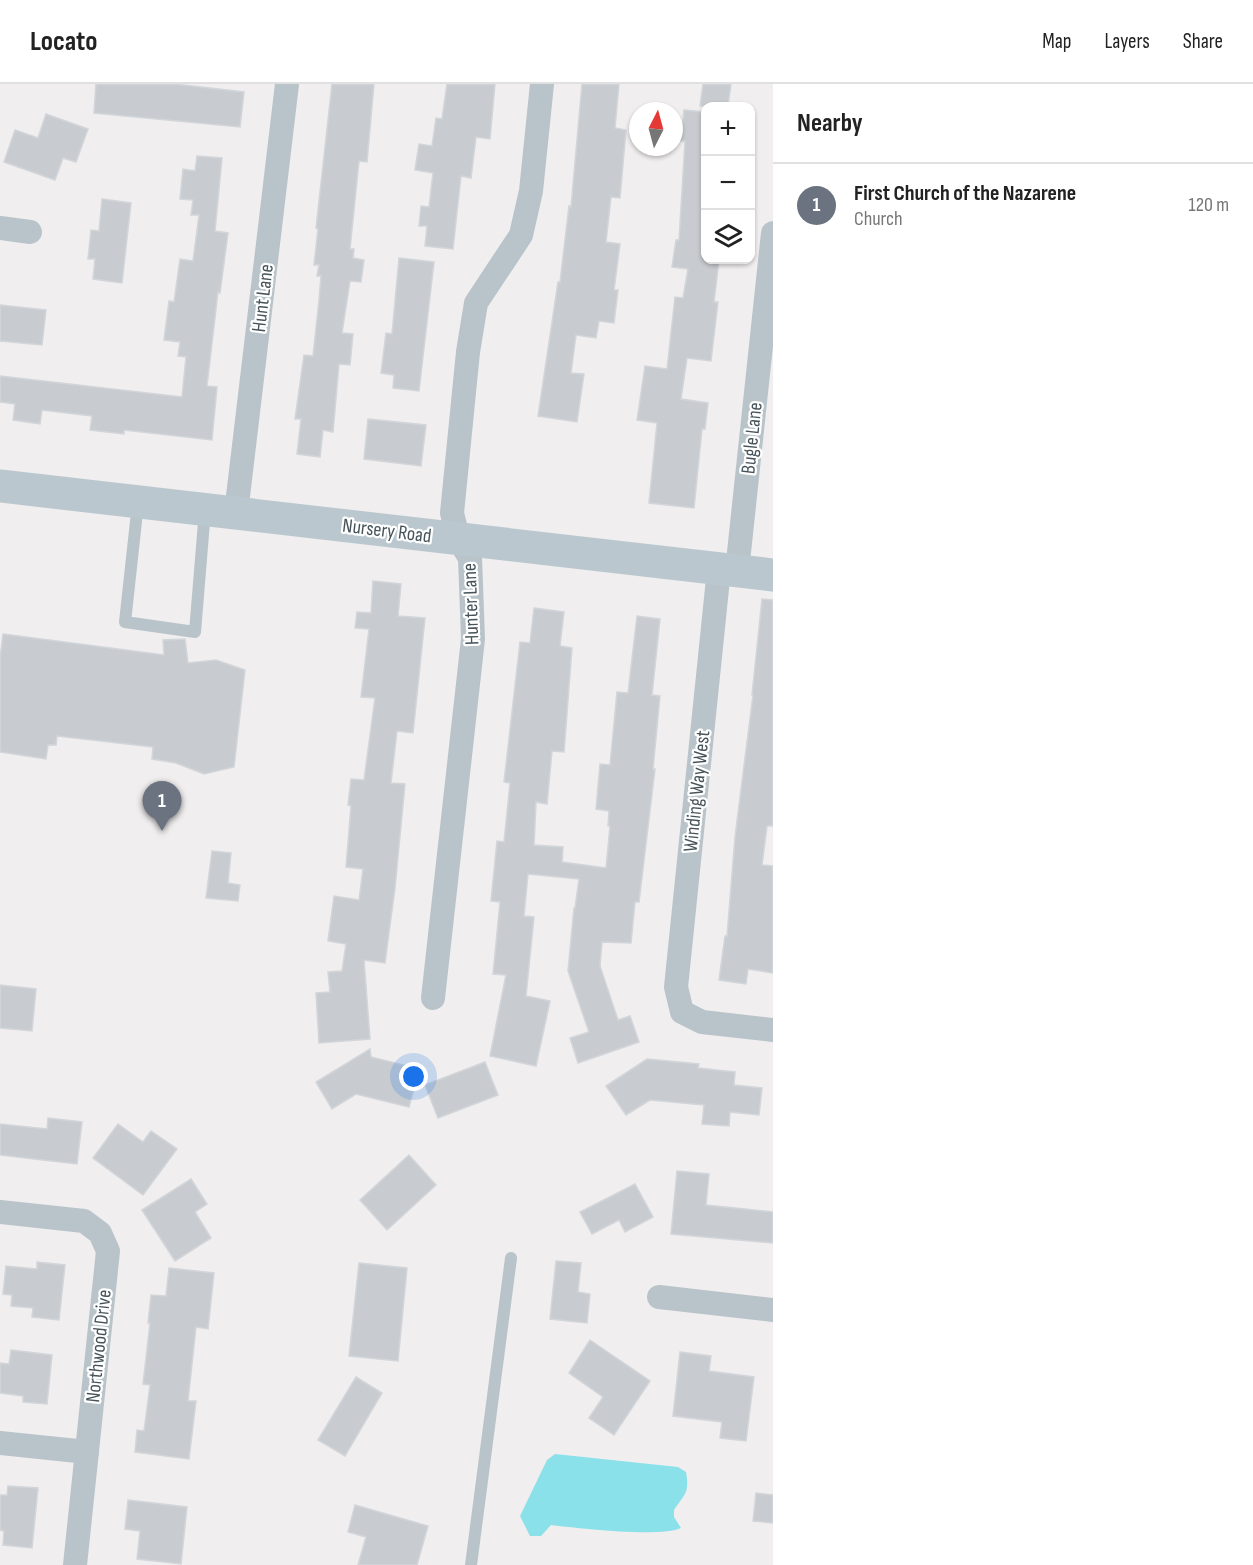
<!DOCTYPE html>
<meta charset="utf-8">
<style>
body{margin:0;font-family:"Sofia Sans Condensed",sans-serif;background:#f2f2f2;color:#222}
.controls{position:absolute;right:18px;top:18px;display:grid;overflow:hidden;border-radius:12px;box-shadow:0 2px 4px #0004}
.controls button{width:54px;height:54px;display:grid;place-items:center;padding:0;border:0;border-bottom:2px solid #e0e0e0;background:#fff;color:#222;font:30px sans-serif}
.compass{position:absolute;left:629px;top:18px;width:54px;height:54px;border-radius:50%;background:#fff;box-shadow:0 2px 4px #0004;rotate:6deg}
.you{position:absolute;left:414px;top:993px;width:21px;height:21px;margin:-15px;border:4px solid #fff;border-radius:50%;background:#1a73e8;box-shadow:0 0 0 9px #1a73e833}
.badge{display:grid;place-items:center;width:39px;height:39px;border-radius:50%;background:#d93025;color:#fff;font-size:20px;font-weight:700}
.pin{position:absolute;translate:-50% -50px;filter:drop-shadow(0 2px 3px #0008)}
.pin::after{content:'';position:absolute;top:32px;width:21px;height:18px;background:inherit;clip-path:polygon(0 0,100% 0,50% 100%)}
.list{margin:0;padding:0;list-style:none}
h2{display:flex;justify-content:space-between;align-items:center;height:78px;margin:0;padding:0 24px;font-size:26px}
h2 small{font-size:20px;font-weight:400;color:#767676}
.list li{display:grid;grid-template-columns:39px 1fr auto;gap:18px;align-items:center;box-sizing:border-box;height:84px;padding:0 24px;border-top:2px solid #e0e0e0}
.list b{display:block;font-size:22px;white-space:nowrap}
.list p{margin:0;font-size:20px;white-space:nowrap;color:#767676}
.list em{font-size:20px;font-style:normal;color:#767676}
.icon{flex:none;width:33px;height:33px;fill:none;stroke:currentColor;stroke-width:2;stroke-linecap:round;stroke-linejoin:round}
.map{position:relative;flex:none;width:773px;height:1481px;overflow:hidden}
header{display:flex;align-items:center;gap:36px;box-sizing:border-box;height:84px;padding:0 30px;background:#fff;border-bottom:2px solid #e0e0e0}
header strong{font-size:28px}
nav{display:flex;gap:33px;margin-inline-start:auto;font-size:21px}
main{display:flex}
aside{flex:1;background:#fff}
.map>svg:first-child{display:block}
.water{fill:#8be1e9}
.building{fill:#c8ccd0;stroke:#d2d5d9;stroke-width:1.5}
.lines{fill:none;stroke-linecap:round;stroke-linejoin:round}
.lane{stroke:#b9c4ca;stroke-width:12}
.street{stroke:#b9c4ca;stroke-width:24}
.secondary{stroke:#bac7cf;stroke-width:33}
.labels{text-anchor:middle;stroke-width:4.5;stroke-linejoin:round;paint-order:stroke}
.street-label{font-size:20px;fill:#46545a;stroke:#fff}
</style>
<header>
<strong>Locato</strong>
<nav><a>Map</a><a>Layers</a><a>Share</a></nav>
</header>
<main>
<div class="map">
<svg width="773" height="1481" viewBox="0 0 773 1481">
<rect width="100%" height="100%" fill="#f0eeee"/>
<!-- water -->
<path class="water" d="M 555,1370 L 678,1383 L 686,1388 C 690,1410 684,1410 674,1426 L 674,1433 L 681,1444 C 661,1454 576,1444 551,1441 L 541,1452 L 530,1452 L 520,1432 L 547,1376 Z"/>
<!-- building -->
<g class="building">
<path d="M 96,0 L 175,0 L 244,8 L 240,43 L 94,29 Z"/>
<path d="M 332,0 L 374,0 L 367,78 L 359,77 L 350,165 L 354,165 L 353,174 L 364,176 L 361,198 L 350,197 L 342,249 L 353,250 L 350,281 L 339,280 L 333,348 L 323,346 L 320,373 L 297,370 L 301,335 L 295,335 L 304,271 L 313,272 L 319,216 L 321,192 L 317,192 L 319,181 L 314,181 L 318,145 L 316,144 Z"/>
<path d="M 447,0 L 495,0 L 490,55 L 476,53 L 471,94 L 461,92 L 453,165 L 425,162 L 427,142 L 419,142 L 421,122 L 429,123 L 433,89 L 415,86 L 419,60 L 432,62 L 436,34 L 442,35 Z"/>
<path d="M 582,0 L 619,0 L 615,44 L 626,46 L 620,114 L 611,113 L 606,158 L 620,160 L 614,206 L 618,206 L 614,239 L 599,237 L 596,254 L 576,251 L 571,289 L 584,290 L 577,338 L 538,332 L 558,198 L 560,198 L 569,122 L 571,123 Z"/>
<path d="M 703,0 L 731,0 L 728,22 L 700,22 Z"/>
<path d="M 684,26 L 705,28 L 705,176 L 719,176 L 714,218 L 718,218 L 711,277 L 687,274 L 681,315 L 708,319 L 705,345 L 702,345 L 694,424 L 649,419 L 657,339 L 637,336 L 645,282 L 667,285 L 675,213 L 683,214 L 688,185 L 672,183 L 676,156 L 679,156 L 685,57 L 681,57 Z"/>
<path d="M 46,30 L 88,45 L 76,78 L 63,74 L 55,96 L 4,78 L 15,46 L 38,54 Z"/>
<path d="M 197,72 L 222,74 L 215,147 L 228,149 L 220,209 L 218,208 L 207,302 L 217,303 L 212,356 L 124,346 L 124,350 L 90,346 L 92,332 L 42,326 L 40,340 L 13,336 L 15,320 L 0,318 L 0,292 L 182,313 L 186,273 L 178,272 L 180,258 L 164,256 L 169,217 L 174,218 L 180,175 L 193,177 L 199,131 L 191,131 L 193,116 L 180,115 L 183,85 L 195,87 Z"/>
<path d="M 102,115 L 131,119 L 122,199 L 93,195 L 95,175 L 88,175 L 91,146 L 99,147 Z"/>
<path d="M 399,174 L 434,178 L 419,307 L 393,304 L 394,291 L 381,289 L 386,249 L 392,250 Z"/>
<path d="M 0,221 L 46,226 L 42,261 L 0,257 Z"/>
<path d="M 368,335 L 426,341 L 421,382 L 364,375 Z"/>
<path d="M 373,497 L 401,500 L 398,532 L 425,534 L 413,649 L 397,647 L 391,699 L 405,700 L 395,804 L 385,879 L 364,876 L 370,955 L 319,959 L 316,909 L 330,908 L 328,888 L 342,887 L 346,860 L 328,857 L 334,812 L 359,816 L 363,785 L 346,783 L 351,722 L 348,721 L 351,695 L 364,696 L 375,614 L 361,613 L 369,545 L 355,544 L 357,528 L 371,529 Z"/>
<path d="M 762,515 L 773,516 L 773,742 L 767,742 L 762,781 L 773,782 L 773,889 L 748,885 L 746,900 L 719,896 L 725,852 L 727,852 L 735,753 L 753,611 L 752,611 Z"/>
<path d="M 534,524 L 564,528 L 560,562 L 572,564 L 564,668 L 552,667 L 547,720 L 536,718 L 534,761 L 563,763 L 562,778 L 606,784 L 610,742 L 608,742 L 609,727 L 596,725 L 600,680 L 610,681 L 617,608 L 628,609 L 637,532 L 660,535 L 652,611 L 660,612 L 653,685 L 655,685 L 639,818 L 635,818 L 631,859 L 602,858 L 600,882 L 618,936 L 630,932 L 639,958 L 578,979 L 570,954 L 589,948 L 568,887 L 574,824 L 575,824 L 579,795 L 528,790 L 524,832 L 534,833 L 526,912 L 550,917 L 536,982 L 490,972 L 506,891 L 493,890 L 500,818 L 491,817 L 497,757 L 504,758 L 510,699 L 504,698 L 520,558 L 530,559 Z"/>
<path d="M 3,550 L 164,571 L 163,556 L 185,555 L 188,579 L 216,576 L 245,586 L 234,683 L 204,690 L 176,679 L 152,675 L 153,663 L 57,652 L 56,661 L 48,661 L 46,675 L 0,668 L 0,575 Z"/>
<path d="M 212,767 L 231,769 L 228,799 L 240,801 L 238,817 L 206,814 Z"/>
<path d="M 0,901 L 36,905 L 32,947 L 0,944 Z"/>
<path d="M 370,965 L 371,973 L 419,985 L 409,1023 L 356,1010 L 332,1025 L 316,998 Z"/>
<path d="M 647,975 L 699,980 L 698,984 L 735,988 L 734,1001 L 762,1004 L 759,1031 L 730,1028 L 729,1042 L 702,1040 L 704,1021 L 650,1016 L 626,1031 L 606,1002 Z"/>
<path d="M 485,978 L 498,1011 L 438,1034 L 425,1001 Z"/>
<path d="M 48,1034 L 82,1038 L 77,1080 L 0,1071 L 0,1040 L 47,1045 Z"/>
<path d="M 118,1040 L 143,1058 L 151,1047 L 177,1065 L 143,1111 L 93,1074 Z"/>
<path d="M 409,1071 L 436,1101 L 387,1146 L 360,1116 Z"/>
<path d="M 677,1087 L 709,1090 L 706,1121 L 773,1128 L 773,1159 L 671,1150 Z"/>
<path d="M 191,1095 L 207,1120 L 195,1128 L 211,1154 L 175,1177 L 142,1126 Z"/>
<path d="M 635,1100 L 653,1133 L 625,1148 L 619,1136 L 592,1150 L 580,1128 Z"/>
<path d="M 556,1177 L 581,1179 L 578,1208 L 590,1210 L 587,1239 L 550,1235 Z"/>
<path d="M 37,1178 L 65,1181 L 59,1236 L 32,1233 L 33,1224 L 11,1222 L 12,1211 L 3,1210 L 6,1182 L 37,1185 Z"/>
<path d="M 359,1179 L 407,1184 L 398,1277 L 349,1272 Z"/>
<path d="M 169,1184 L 214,1189 L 208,1245 L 196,1243 L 188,1317 L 196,1317 L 189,1375 L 135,1368 L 137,1346 L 144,1347 L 150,1301 L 143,1300 L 150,1239 L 148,1239 L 151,1211 L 166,1212 Z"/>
<path d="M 590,1256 L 650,1297 L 614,1351 L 589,1334 L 603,1313 L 569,1289 Z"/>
<path d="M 11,1266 L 52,1271 L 47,1320 L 23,1318 L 23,1312 L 0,1309 L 0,1279 L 9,1280 Z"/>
<path d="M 680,1268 L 711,1272 L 709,1287 L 754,1293 L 746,1357 L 720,1354 L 722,1338 L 673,1332 Z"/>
<path d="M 356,1293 L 382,1309 L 345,1372 L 318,1356 Z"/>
<path d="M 8,1402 L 38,1404 L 32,1464 L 3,1461 L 4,1447 L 0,1446 L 0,1411 L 7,1411 Z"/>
<path d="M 756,1409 L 773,1411 L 773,1439 L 753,1437 Z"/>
<path d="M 128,1416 L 187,1423 L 181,1480 L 137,1475 L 140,1447 L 125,1445 Z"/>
<path d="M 355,1421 L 428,1442 L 417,1481 L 358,1481 L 366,1453 L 348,1448 Z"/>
</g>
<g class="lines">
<!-- lane -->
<g class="lane">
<path d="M 138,419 L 125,538 L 195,548 L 205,426"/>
<path d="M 471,1481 L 511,1174"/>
</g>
<!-- street -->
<g class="street">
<path d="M 0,144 L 30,148"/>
<path d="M 236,429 L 287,0"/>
<path d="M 719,485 L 676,903 L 682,928 L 702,938 L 773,946"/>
<path d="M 737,487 L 773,149"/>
<path d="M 433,914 L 473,555 L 470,474 L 458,454 L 452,429 L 468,268 L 476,219 L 521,151 L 531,107 L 542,0"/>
<path d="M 0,1128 L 84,1137 L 100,1149 L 108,1167 L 75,1481"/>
<path d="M 659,1213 L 773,1226"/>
<path d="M 0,1359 L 87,1368"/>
</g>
<!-- secondary -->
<path class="secondary" d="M 0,402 L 773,491"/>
</g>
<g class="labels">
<!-- street labels -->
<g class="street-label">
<text transform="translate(262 214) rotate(-83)" y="7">Hunt Lane</text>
<text transform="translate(751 354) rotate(-84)" y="7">Bugle Lane</text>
<text transform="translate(387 446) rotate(7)" y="7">Nursery Road</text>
<text transform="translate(470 520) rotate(-92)" y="7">Hunter Lane</text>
<text transform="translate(696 707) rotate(-84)" y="7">Winding Way West</text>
<text transform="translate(98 1262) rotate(-84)" y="7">Northwood Drive</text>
</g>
</g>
</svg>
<div class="controls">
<button>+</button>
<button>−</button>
<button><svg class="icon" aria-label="layers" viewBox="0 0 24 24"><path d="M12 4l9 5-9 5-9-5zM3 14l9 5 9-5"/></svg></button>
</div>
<svg class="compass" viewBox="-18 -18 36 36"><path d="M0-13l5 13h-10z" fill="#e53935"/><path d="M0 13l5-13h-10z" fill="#767676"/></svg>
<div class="you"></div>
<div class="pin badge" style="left:162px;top:747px;background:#6b7280">1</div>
</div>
<aside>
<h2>Nearby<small></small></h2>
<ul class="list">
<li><span class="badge" style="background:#6b7280">1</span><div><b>First Church of the Nazarene</b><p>Church</p></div><em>120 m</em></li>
</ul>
</aside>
</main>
